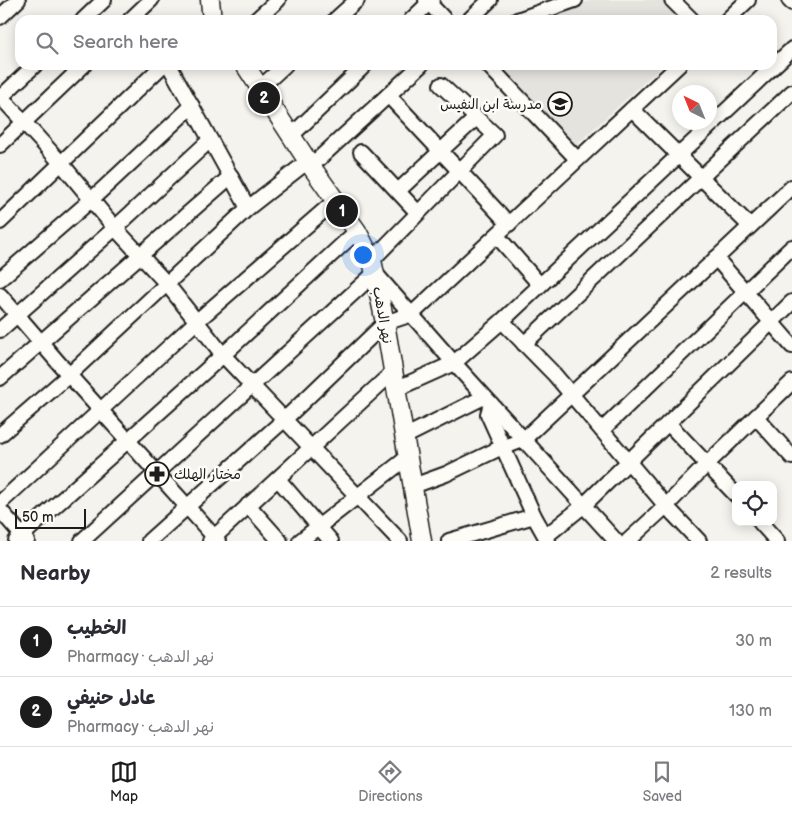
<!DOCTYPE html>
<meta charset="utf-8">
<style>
body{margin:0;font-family:"Balsamiq Sans","Playpen Sans Arabic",sans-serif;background:#f7f7f7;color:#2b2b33}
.controls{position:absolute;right:15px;bottom:15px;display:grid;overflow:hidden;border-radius:10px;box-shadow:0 2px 12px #0003}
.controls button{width:45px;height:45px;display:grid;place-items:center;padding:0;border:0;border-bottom:1px solid #e1e1e2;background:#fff;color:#2b2b33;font:25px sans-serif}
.compass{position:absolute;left:672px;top:85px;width:45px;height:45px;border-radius:50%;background:#fff;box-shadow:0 2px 12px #0003;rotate:317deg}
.scale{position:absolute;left:15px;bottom:12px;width:71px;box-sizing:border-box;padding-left:5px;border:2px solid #1c1c1c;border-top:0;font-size:14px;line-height:18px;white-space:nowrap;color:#1c1c1c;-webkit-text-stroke:4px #fdfcf7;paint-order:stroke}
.you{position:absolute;left:362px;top:254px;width:18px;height:18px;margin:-12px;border:4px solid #fff;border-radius:50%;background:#1a73e8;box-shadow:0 0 0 8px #1a73e833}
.badge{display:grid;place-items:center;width:32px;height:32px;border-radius:50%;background:#1c1c1c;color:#fff;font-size:16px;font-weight:700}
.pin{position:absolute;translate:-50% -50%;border:2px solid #fff;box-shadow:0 1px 5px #0006}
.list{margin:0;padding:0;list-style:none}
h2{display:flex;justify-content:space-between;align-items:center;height:65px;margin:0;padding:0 20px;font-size:21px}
h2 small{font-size:16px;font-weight:400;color:#7c7c81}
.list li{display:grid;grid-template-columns:32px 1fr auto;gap:15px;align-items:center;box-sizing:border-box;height:70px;padding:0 20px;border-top:1px solid #e1e1e2}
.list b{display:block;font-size:19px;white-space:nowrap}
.list p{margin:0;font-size:16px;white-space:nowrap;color:#7c7c81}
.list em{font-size:16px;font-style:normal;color:#7c7c81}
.icon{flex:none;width:28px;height:28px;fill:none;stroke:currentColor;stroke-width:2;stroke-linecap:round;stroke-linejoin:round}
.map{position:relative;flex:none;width:792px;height:541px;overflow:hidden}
.search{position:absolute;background:#fff;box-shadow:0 2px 12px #0003;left:15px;right:15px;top:15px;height:55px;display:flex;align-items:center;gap:12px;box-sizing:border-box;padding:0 18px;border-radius:15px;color:#7c7c81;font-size:19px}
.sheet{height:205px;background:#fff}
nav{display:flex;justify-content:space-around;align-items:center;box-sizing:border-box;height:70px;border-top:1px solid #e1e1e2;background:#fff;font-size:14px;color:#7c7c81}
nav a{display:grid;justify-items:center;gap:2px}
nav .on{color:#1c1c1c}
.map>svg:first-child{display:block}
.built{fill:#e4e3de}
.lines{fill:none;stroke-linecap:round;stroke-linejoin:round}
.minor-casing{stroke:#1c1c1c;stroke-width:18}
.major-casing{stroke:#1c1c1c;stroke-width:21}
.minor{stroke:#fdfcf7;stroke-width:14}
.major{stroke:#fdfcf7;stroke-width:18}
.labels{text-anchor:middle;stroke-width:5;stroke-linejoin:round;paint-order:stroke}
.poi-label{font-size:14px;fill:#1c1c1c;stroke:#fdfcf7;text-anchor:end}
.street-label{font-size:14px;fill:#1c1c1c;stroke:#fdfcf7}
</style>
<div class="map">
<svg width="792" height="541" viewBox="0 0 792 541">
<rect width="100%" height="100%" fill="#f4f3ee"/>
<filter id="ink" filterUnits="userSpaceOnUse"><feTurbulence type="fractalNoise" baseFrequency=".02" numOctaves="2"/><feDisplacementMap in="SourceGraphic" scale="10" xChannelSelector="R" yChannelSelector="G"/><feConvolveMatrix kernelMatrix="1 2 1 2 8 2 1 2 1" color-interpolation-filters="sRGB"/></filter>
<g filter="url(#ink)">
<!-- built -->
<g class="built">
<path d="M 592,0 L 665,0 L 684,20 L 535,20 Z"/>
<path d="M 497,65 L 663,65 L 573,148 Z"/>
</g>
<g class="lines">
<!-- minor casing -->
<g class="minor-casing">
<g id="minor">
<path d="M 426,0 L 445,20"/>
<path d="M 672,0 L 692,20"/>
<path d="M 789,0 L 792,3"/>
<path d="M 0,17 L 18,0"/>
<path d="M 83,20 L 104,0"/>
<path d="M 130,20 L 151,0"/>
<path d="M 256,20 L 278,0"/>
<path d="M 335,20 L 357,0"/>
<path d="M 411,20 L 432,0"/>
<path d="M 469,20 L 490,0"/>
<path d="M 517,20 L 575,0"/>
<path d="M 727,20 L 748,0"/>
<path d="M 169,65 L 248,208"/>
<path d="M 488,65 L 577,159"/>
<path d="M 260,88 L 285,65"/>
<path d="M 388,95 L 509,224"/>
<path d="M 0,96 L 61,163 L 115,228 L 167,284 L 223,355 L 400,541"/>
<path d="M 0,98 L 35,65"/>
<path d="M 632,109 L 750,226"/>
<path d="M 291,136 L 365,65"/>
<path d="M 0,145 L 84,65"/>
<path d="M 361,152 L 418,213"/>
<path d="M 311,166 L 421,65"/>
<path d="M 398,191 L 476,118"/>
<path d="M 0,222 L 163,65"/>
<path d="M 497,236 L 540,285"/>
<path d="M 716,258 L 792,346"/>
<path d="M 372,260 L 495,135 L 441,85"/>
<path d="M 0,279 L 91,200 L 192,106"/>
<path d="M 0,295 L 69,375 L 218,541"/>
<path d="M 502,321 L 554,374 L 666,506 L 699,541"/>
<path d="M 0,330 L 115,228 L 210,140"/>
<path d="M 524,344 L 792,92"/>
<path d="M 0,378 L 231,176"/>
<path d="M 396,389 L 454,363 L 502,321 L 792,49"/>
<path d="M 491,404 L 488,414 L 534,516 L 548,541"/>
<path d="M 756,417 L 792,457"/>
<path d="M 668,423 L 736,495"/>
<path d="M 602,430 L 792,247"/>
<path d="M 0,435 L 69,375 L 248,208 L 308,161"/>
<path d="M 404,437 L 484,397"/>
<path d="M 278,479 L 331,541"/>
<path d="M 413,486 L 446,474 L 496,450 L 523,440 L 792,187"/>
<path d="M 0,503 L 196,322 L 336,200"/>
<path d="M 248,505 L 280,541"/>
<path d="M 0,510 L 27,541"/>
<path d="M 760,522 L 777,541"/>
<path d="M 546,536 L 583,506 L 792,302"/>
<path d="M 16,541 L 223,355 L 357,231"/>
<path d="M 82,541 L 375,273 L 454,363 L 616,541"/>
<path d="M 149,541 L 285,419 L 385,323 L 412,314 L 679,65"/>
<path d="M 210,541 L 393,372"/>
<path d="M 300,541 L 408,457"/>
<path d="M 449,541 L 534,516"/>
<path d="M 628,541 L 666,506 L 707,464 L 792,382"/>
</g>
</g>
<!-- major casing -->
<g class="major-casing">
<g id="major">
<path d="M 210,0 L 212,20"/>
<path d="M 245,65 L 311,166 L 357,231 L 372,260 L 385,323 L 422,541"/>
</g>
</g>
<!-- minor -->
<use href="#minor" class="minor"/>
<!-- major -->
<use href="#major" class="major"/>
</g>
</g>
<!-- icons -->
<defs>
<g id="school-ring" transform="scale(1.25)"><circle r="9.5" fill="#fdfcf7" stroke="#1c1c1c" stroke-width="1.5"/><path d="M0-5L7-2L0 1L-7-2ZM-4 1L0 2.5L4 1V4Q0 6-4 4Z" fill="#1c1c1c"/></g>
<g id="pharmacy-ring" transform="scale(1.25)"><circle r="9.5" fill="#fdfcf7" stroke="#1c1c1c" stroke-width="1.5"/><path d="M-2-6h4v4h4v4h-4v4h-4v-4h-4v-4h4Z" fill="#1c1c1c"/></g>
</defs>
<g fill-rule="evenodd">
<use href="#school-ring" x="560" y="104"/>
<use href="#pharmacy-ring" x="157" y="474"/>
</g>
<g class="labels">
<!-- poi labels -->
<g class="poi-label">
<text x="542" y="109">مدرسة ابن النفيس</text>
<text x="174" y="479" text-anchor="start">مختار الهلك</text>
</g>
<!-- street labels -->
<g class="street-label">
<text transform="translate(383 315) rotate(80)" y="5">نهر الدهب</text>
</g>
</g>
</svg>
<div class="controls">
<button><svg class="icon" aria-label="locate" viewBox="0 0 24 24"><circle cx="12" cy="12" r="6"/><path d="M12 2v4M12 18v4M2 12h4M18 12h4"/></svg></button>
</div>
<svg class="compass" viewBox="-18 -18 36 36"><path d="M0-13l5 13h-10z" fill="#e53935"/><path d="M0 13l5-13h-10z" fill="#7c7c81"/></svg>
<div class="scale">50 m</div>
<div class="you"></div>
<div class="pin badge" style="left:342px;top:211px">1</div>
<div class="pin badge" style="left:264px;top:98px">2</div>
<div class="search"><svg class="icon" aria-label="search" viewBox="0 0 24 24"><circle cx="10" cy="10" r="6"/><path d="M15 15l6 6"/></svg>Search here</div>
</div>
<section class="sheet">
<h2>Nearby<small>2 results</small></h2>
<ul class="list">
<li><span class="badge">1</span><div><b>الخطيب</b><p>Pharmacy · نهر الدهب</p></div><em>30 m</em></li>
<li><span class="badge">2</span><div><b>عادل حنيفي</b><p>Pharmacy · نهر الدهب</p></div><em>130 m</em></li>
</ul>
</section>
<nav>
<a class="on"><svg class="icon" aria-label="map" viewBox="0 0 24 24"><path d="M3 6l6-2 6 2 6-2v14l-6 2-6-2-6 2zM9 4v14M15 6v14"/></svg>Map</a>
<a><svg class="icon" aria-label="directions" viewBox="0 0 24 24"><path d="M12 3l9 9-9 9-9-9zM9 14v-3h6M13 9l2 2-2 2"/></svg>Directions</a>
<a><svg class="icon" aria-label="saved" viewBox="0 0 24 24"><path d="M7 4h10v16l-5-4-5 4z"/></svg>Saved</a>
</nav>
